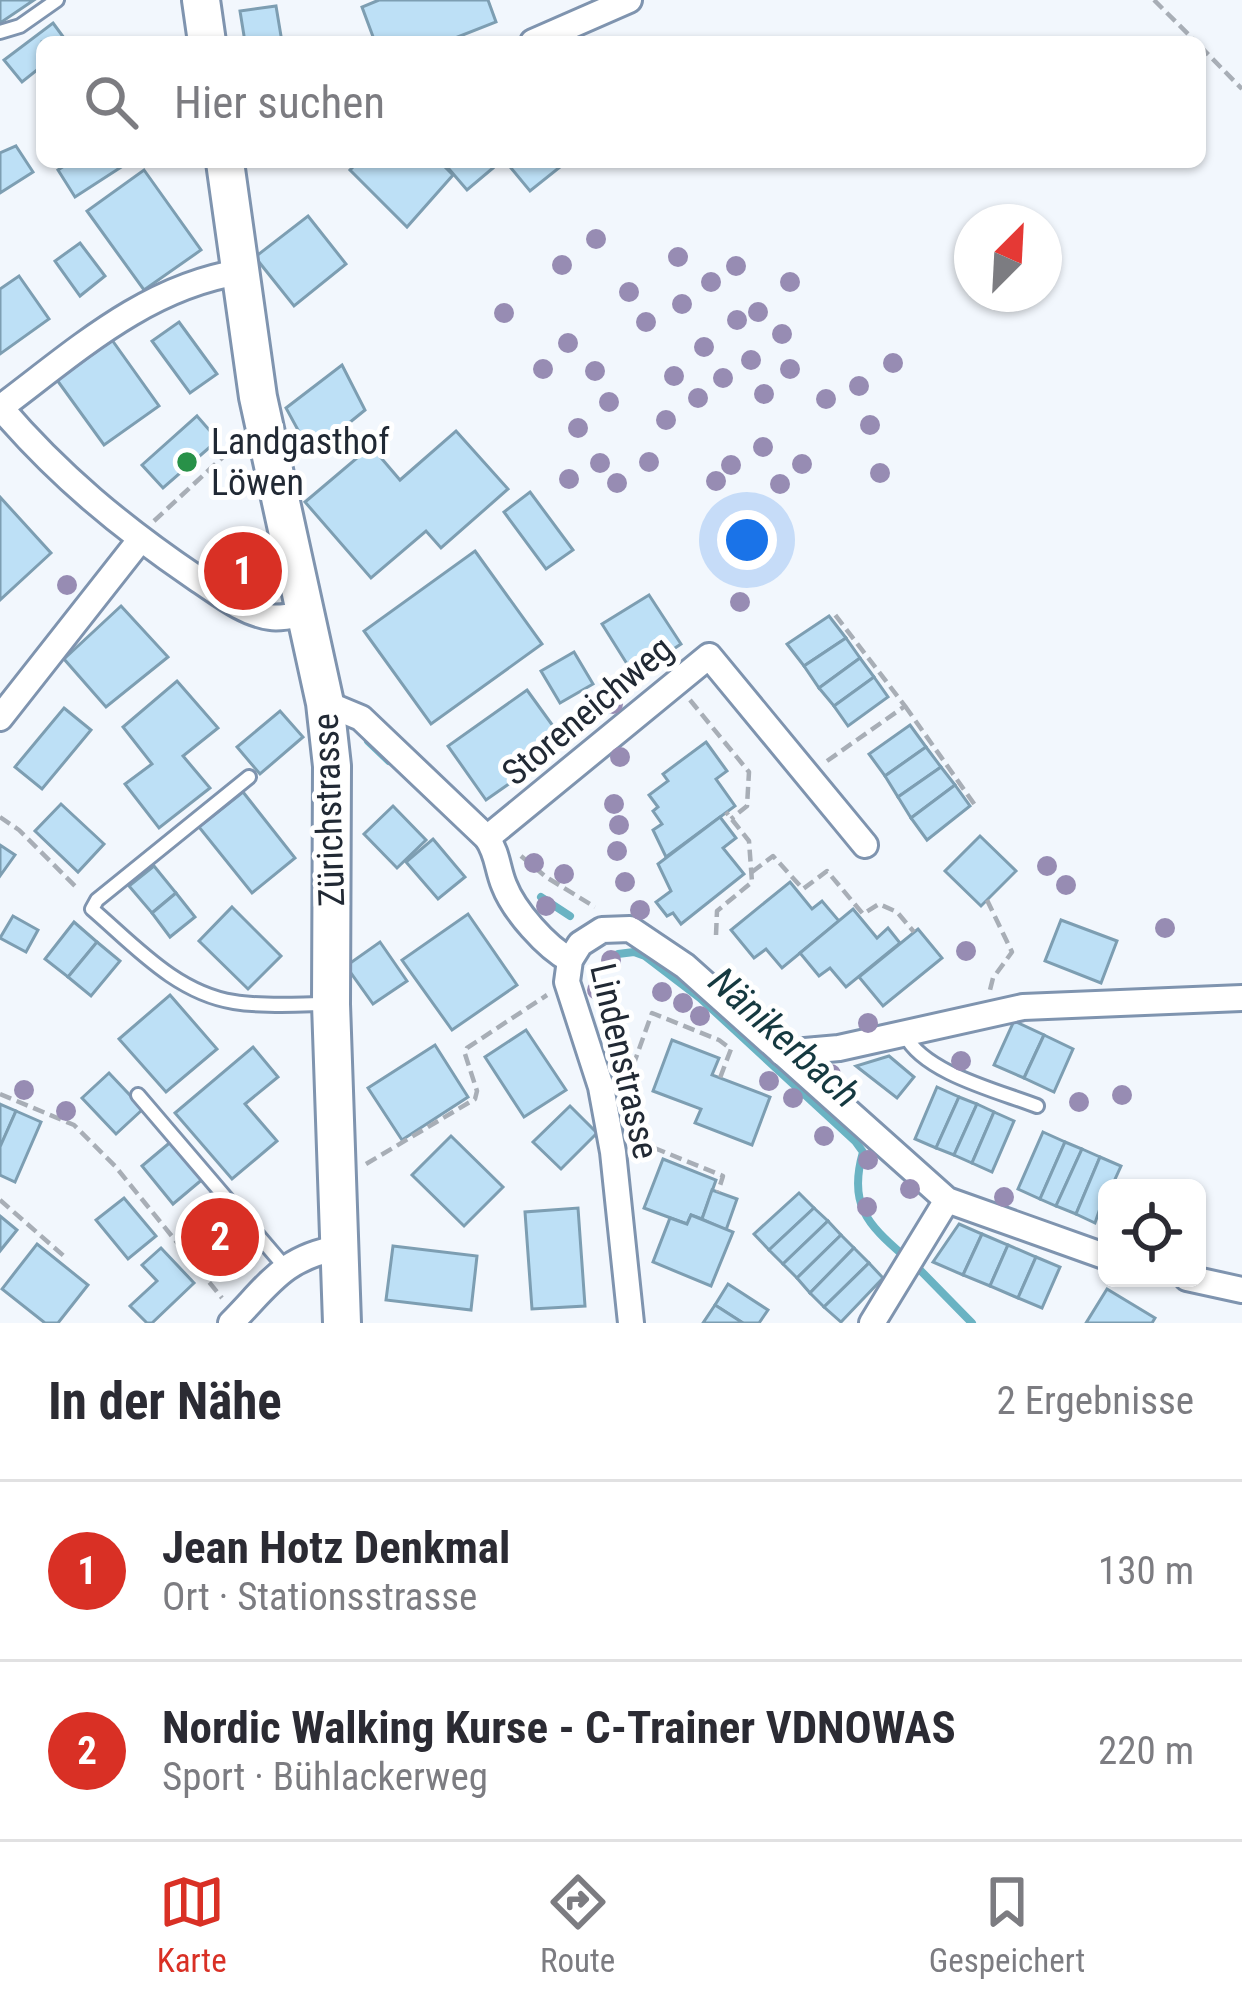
<!DOCTYPE html>
<html lang="de">
<meta charset="utf-8">
<style>
body{margin:0;font-family:"Roboto Condensed",sans-serif;background:#f2f2f3;color:#2b2b33}
.controls{position:absolute;right:36px;bottom:36px;display:grid;overflow:hidden;border-radius:18px;box-shadow:0 3px 9px #0004}
.controls button{width:108px;height:108px;display:grid;place-items:center;padding:0;border:0;border-bottom:3px solid #e1e1e2;background:#fff;color:#2b2b33;font:60px sans-serif}
.compass{position:absolute;left:954px;top:204px;width:108px;height:108px;border-radius:50%;background:#fff;box-shadow:0 3px 9px #0004;rotate:24deg}
.you{position:absolute;left:747px;top:540px;width:42px;height:42px;margin:-30px;border:9px solid #fff;border-radius:50%;background:#1a73e8;box-shadow:0 0 0 18px #1a73e833}
.badge{display:grid;place-items:center;width:78px;height:78px;border-radius:50%;background:#d93025;color:#fff;font-size:39px;font-weight:700}
.pin{position:absolute;translate:-50% -50%;border:6px solid #fff;box-shadow:0 3px 12px #0006}
.list{margin:0;padding:0;list-style:none}
h2{display:flex;justify-content:space-between;align-items:center;height:156px;margin:0;padding:0 48px;font-size:51px}
h2 small{font-size:39px;font-weight:400;color:#7c7c81}
.list li{display:grid;grid-template-columns:78px 1fr auto;gap:36px;align-items:center;box-sizing:border-box;height:180px;padding:0 48px;border-top:3px solid #e1e1e2}
.list b{display:block;font-size:45px;white-space:nowrap}
.list p{margin:0;font-size:39px;white-space:nowrap;color:#7c7c81}
.list em{font-size:39px;font-style:normal;color:#7c7c81}
.icon{flex:none;width:66px;height:66px;fill:none;stroke:currentColor;stroke-width:2;stroke-linecap:round;stroke-linejoin:round}
.map{position:relative;flex:none;width:1242px;height:1323px;overflow:hidden}
.search{position:absolute;background:#fff;box-shadow:0 3px 9px #0004;left:36px;right:36px;top:36px;height:132px;display:flex;align-items:center;gap:30px;box-sizing:border-box;padding:0 42px;border-radius:18px;color:#7c7c81;font-size:45px}
.sheet{height:516px;background:#fff}
nav{display:flex;justify-content:space-around;align-items:center;box-sizing:border-box;height:168px;border-top:3px solid #e1e1e2;background:#fff;font-size:33px;color:#7c7c81}
nav a{display:grid;justify-items:center;gap:6px}
nav .on{color:#d93025}
.map>svg:first-child{display:block}
.lines{fill:none;stroke-linecap:round;stroke-linejoin:round}
.stream{stroke:#6ab3c3;stroke-width:8}
.building{fill:#bde0f6;stroke:#7d9eb2;stroke-width:3}
.lane-casing{stroke:#7f94af;stroke-width:18}
.street-casing{stroke:#7f94af;stroke-width:30}
.secondary-casing{stroke:#7f94af;stroke-width:42}
.path{stroke:#a8aeb6;stroke-width:4.5;stroke-dasharray:12 6;stroke-linecap:butt}
.lane{stroke:#fff;stroke-width:12}
.street{stroke:#fff;stroke-width:24}
.secondary{stroke:#fff;stroke-width:36}
.tree{fill:#978cb3}
.poi-dot{fill:#289148;stroke:#fff;stroke-width:4.5}
.labels{text-anchor:middle;stroke-width:10;stroke-linejoin:round;paint-order:stroke}
.poi-label{font-size:36px;fill:#212934;stroke:#fff;text-anchor:start}
.street-label{font-size:36px;fill:#212934;stroke:#fff}
.water-label{font-size:39px;font-style:italic;fill:#153940;stroke:#fff}
</style>
<div class="map">
<svg width="1242" height="1323" viewBox="0 0 1242 1323">
<rect width="100%" height="100%" fill="#f2f7fd"/>
<g class="lines">
<!-- stream -->
<g class="stream">
<path d="M 368,741 L 389,761"/>
<path d="M 541,897 L 570,916"/>
<path d="M 618,954 L 634,952 L 645,956 L 700,998 L 855,1141 L 863,1152 C 848,1204 867,1224 904,1256"/>
<path d="M 919,1269 L 972,1323"/>
</g>
</g>
<!-- building -->
<g class="building">
<path d="M 0,0 L 34,0 L 0,23 Z"/>
<path d="M 379,0 L 488,0 L 496,22 L 445,42 L 375,42 L 362,7 Z"/>
<path d="M 276,6 L 282,42 L 245,42 L 240,11 Z"/>
<path d="M 53,23 L 67,42 L 42,42 L 42,66 L 22,82 L 4,60 Z"/>
<path d="M 16,146 L 33,172 L 0,193 L 0,153 Z"/>
<path d="M 70,162 L 129,162 L 75,197 L 58,170 Z"/>
<path d="M 358,162 L 440,162 L 453,175 L 407,227 L 350,170 Z"/>
<path d="M 443,162 L 488,162 L 493,168 L 467,190 Z"/>
<path d="M 506,162 L 565,162 L 565,163 L 530,191 Z"/>
<path d="M 144,170 L 201,250 L 144,290 L 87,211 Z"/>
<path d="M 308,216 L 346,264 L 294,306 L 255,257 Z"/>
<path d="M 80,243 L 105,276 L 80,296 L 55,261 Z"/>
<path d="M 19,276 L 49,319 L 0,354 L 0,289 Z"/>
<path d="M 179,322 L 217,374 L 190,393 L 152,341 Z"/>
<path d="M 112,340 L 159,406 L 104,445 L 57,380 Z"/>
<path d="M 342,365 L 365,410 L 311,454 L 286,408 Z"/>
<path d="M 197,416 L 218,440 L 163,488 L 142,465 Z"/>
<path d="M 456,431 L 508,489 L 441,548 L 426,531 L 371,578 L 305,502 L 371,446 L 400,480 Z"/>
<path d="M 530,492 L 573,550 L 546,569 L 504,512 Z"/>
<path d="M 0,497 L 51,553 L 0,600 Z"/>
<path d="M 475,551 L 542,644 L 431,724 L 364,631 Z"/>
<path d="M 649,595 L 681,644 L 634,675 L 602,624 Z"/>
<path d="M 121,606 L 168,657 L 106,707 L 64,659 Z"/>
<path d="M 829,616 L 846,638 L 804,666 L 787,644 Z"/>
<path d="M 846,638 L 860,658 L 819,688 L 804,666 Z"/>
<path d="M 574,652 L 593,684 L 560,703 L 541,671 Z"/>
<path d="M 860,658 L 874,677 L 834,706 L 819,688 Z"/>
<path d="M 874,677 L 888,697 L 848,726 L 834,706 Z"/>
<path d="M 177,681 L 218,728 L 183,756 L 210,788 L 159,828 L 125,784 L 152,764 L 123,727 Z"/>
<path d="M 527,690 L 566,744 L 486,800 L 448,746 Z"/>
<path d="M 64,708 L 91,730 L 42,789 L 15,767 Z"/>
<path d="M 280,711 L 303,737 L 260,774 L 237,747 Z"/>
<path d="M 910,725 L 926,747 L 885,776 L 869,754 Z"/>
<path d="M 706,742 L 727,771 L 716,779 L 735,806 L 666,857 L 653,830 L 662,824 L 653,811 L 658,807 L 649,795 L 668,781 L 663,774 Z"/>
<path d="M 926,747 L 941,767 L 898,797 L 885,776 Z"/>
<path d="M 941,767 L 955,785 L 911,818 L 898,797 Z"/>
<path d="M 955,785 L 970,806 L 927,840 L 911,818 Z"/>
<path d="M 243,792 L 295,858 L 252,893 L 199,827 Z"/>
<path d="M 61,804 L 104,844 L 78,872 L 35,831 Z"/>
<path d="M 393,806 L 426,840 L 397,868 L 364,834 Z"/>
<path d="M 720,817 L 736,838 L 723,848 L 744,874 L 681,924 L 673,913 L 667,916 L 656,902 L 671,891 L 658,864 Z"/>
<path d="M 980,836 L 1016,871 L 981,906 L 945,871 Z"/>
<path d="M 433,839 L 465,877 L 438,899 L 406,862 Z"/>
<path d="M 0,845 L 15,855 L 0,876 Z"/>
<path d="M 154,866 L 176,893 L 152,913 L 129,886 Z"/>
<path d="M 790,882 L 812,909 L 822,901 L 839,921 L 782,968 L 766,949 L 754,958 L 731,930 Z"/>
<path d="M 176,893 L 195,917 L 170,937 L 152,913 Z"/>
<path d="M 232,907 L 281,956 L 248,989 L 199,941 Z"/>
<path d="M 853,909 L 877,938 L 888,928 L 900,943 L 846,987 L 830,968 L 819,976 L 800,953 Z"/>
<path d="M 468,914 L 517,985 L 452,1030 L 402,960 Z"/>
<path d="M 13,916 L 38,930 L 26,952 L 0,938 Z"/>
<path d="M 1061,920 L 1117,941 L 1101,983 L 1045,961 Z"/>
<path d="M 74,922 L 97,942 L 68,977 L 45,959 Z"/>
<path d="M 918,929 L 942,958 L 883,1006 L 859,977 Z"/>
<path d="M 97,942 L 120,961 L 91,996 L 68,977 Z"/>
<path d="M 380,942 L 407,981 L 373,1004 L 346,966 Z"/>
<path d="M 170,995 L 217,1049 L 166,1092 L 119,1039 Z"/>
<path d="M 1014,1021 L 1044,1035 L 1024,1078 L 994,1065 Z"/>
<path d="M 526,1030 L 566,1090 L 524,1117 L 485,1057 Z"/>
<path d="M 1044,1035 L 1073,1049 L 1054,1092 L 1024,1078 Z"/>
<path d="M 672,1040 L 719,1058 L 712,1075 L 770,1097 L 752,1145 L 695,1123 L 701,1109 L 653,1091 Z"/>
<path d="M 435,1045 L 468,1097 L 402,1140 L 368,1088 Z"/>
<path d="M 253,1047 L 278,1077 L 245,1104 L 277,1141 L 232,1179 L 175,1113 Z"/>
<path d="M 889,1056 L 914,1077 L 897,1098 L 856,1066 Z"/>
<path d="M 109,1073 L 143,1109 L 116,1134 L 82,1098 Z"/>
<path d="M 937,1087 L 959,1097 L 936,1148 L 915,1139 Z"/>
<path d="M 959,1097 L 977,1104 L 954,1155 L 936,1148 Z"/>
<path d="M 0,1104 L 16,1111 L 2,1143 L 0,1142 Z"/>
<path d="M 977,1104 L 994,1112 L 972,1163 L 954,1155 Z"/>
<path d="M 570,1106 L 597,1133 L 561,1169 L 533,1142 Z"/>
<path d="M 16,1111 L 41,1122 L 15,1182 L 0,1175 L 0,1147 Z"/>
<path d="M 994,1112 L 1014,1121 L 992,1172 L 972,1163 Z"/>
<path d="M 1043,1132 L 1065,1142 L 1040,1199 L 1018,1189 Z"/>
<path d="M 451,1136 L 503,1187 L 464,1226 L 412,1175 Z"/>
<path d="M 173,1140 L 204,1178 L 173,1204 L 142,1166 Z"/>
<path d="M 1065,1142 L 1082,1149 L 1056,1206 L 1040,1199 Z"/>
<path d="M 1082,1149 L 1100,1157 L 1076,1214 L 1056,1206 Z"/>
<path d="M 1100,1157 L 1121,1166 L 1111,1188 L 1107,1188 L 1095,1223 L 1076,1214 Z"/>
<path d="M 663,1159 L 716,1180 L 702,1219 L 691,1215 L 687,1224 L 644,1208 Z"/>
<path d="M 712,1190 L 737,1199 L 726,1230 L 702,1219 Z"/>
<path d="M 799,1193 L 814,1208 L 769,1250 L 754,1234 Z"/>
<path d="M 124,1198 L 156,1236 L 128,1259 L 96,1220 Z"/>
<path d="M 219,1202 L 255,1242 L 222,1272 L 186,1232 Z"/>
<path d="M 578,1208 L 585,1306 L 532,1309 L 525,1212 Z"/>
<path d="M 814,1208 L 828,1221 L 783,1264 L 769,1250 Z"/>
<path d="M 691,1215 L 733,1232 L 711,1286 L 653,1262 L 670,1218 L 687,1224 Z"/>
<path d="M 0,1216 L 17,1230 L 0,1251 Z"/>
<path d="M 828,1221 L 841,1235 L 797,1278 L 783,1264 Z"/>
<path d="M 959,1224 L 982,1234 L 963,1275 L 933,1262 Z"/>
<path d="M 982,1234 L 1008,1245 L 990,1286 L 963,1275 Z"/>
<path d="M 841,1235 L 854,1248 L 810,1293 L 797,1278 Z"/>
<path d="M 37,1244 L 88,1285 L 58,1323 L 45,1323 L 2,1289 Z"/>
<path d="M 1008,1245 L 1036,1257 L 1018,1298 L 990,1286 Z"/>
<path d="M 393,1246 L 477,1256 L 471,1310 L 386,1300 Z"/>
<path d="M 161,1248 L 194,1283 L 152,1323 L 147,1323 L 130,1306 L 157,1281 L 142,1265 Z"/>
<path d="M 854,1248 L 869,1263 L 824,1307 L 810,1293 Z"/>
<path d="M 1036,1257 L 1060,1267 L 1042,1308 L 1018,1298 Z"/>
<path d="M 869,1263 L 883,1278 L 841,1322 L 824,1307 Z"/>
<path d="M 728,1284 L 768,1310 L 759,1323 L 743,1323 L 715,1305 Z"/>
<path d="M 1107,1289 L 1155,1318 L 1152,1323 L 1086,1323 Z"/>
<path d="M 715,1305 L 743,1323 L 703,1323 Z"/>
</g>
<g class="lines">
<!-- lane casing -->
<g class="lane-casing">
<g id="lane">
<path d="M 0,32 L 20,26 L 57,0"/>
<path d="M 249,777 L 97,900 L 92,909 C 134,945 176,993 234,1002 C 264,1007 298,1004 329,1004"/>
<path d="M 905,1035 C 924,1073 998,1091 1037,1106"/>
<path d="M 138,1095 L 285,1267"/>
</g>
</g>
<!-- street casing -->
<g class="street-casing">
<g id="street">
<path d="M 533,42 L 629,0"/>
<path d="M 0,407 C 58,475 122,528 196,578 C 219,593 243,613 270,617 C 282,619 295,615 307,613"/>
<path d="M 0,408 C 75,352 145,287 240,272"/>
<path d="M 325,703 L 361,718 L 487,838 C 498,854 497,868 504,885 C 514,911 546,947 570,960"/>
<path d="M 0,718 L 140,540"/>
<path d="M 487,838 L 709,656 L 865,845"/>
<path d="M 782,1053 L 839,1048 L 1023,1007 L 1242,998"/>
<path d="M 1187,1278 L 1242,1290"/>
<path d="M 231,1323 C 268,1286 283,1257 339,1248"/>
<path d="M 631,1323 L 613,1152 L 601,1087 L 567,982 L 570,960 L 580,944 L 602,930 L 630,929 L 685,966 L 947,1200 L 1107,1257"/>
<path d="M 872,1323 L 947,1200"/>
</g>
</g>
<!-- secondary casing -->
<g class="secondary-casing">
<g id="secondary">
<path d="M 201,0 L 207,42"/>
<path d="M 225,162 L 258,397 L 325,703 L 332,766 L 331,1004 L 342,1323"/>
</g>
</g>
<!-- path -->
<g class="path">
<path d="M 1154,0 L 1196,42"/>
<path d="M 1200,46 L 1242,89"/>
<path d="M 154,521 L 238,443"/>
<path d="M 690,700 L 749,772 L 747,806 L 731,819"/>
<path d="M 905,706 L 977,808"/>
<path d="M 827,761 L 905,706 L 833,612"/>
<path d="M 0,817 L 19,830 L 79,890"/>
<path d="M 521,856 L 546,877 L 595,907"/>
<path d="M 752,872 L 773,856 L 803,889 L 827,871 L 863,914 L 879,904 L 897,912 L 914,932"/>
<path d="M 987,900 L 1012,952 L 993,978 L 990,990"/>
<path d="M 716,935 L 717,911 L 752,882 L 749,841 L 726,812"/>
<path d="M 633,1066 L 652,1013 L 719,1040 L 731,1049 L 720,1078"/>
<path d="M 0,1094 L 74,1125 L 115,1166 L 222,1298"/>
<path d="M 636,1149 L 652,1147 L 723,1176 L 718,1192"/>
<path d="M 366,1164 L 475,1099 L 477,1091 L 465,1054 L 467,1048 L 547,995"/>
<path d="M 0,1200 L 65,1257"/>
</g>
<!-- lane -->
<use href="#lane" class="lane"/>
<!-- street -->
<use href="#street" class="street"/>
<!-- secondary -->
<use href="#secondary" class="secondary"/>
</g>
<!-- trees -->
<g class="tree">
<circle cx="596" cy="239" r="10"/>
<circle cx="678" cy="257" r="10"/>
<circle cx="562" cy="265" r="10"/>
<circle cx="736" cy="266" r="10"/>
<circle cx="711" cy="282" r="10"/>
<circle cx="790" cy="282" r="10"/>
<circle cx="629" cy="292" r="10"/>
<circle cx="682" cy="304" r="10"/>
<circle cx="758" cy="312" r="10"/>
<circle cx="504" cy="313" r="10"/>
<circle cx="737" cy="320" r="10"/>
<circle cx="646" cy="322" r="10"/>
<circle cx="782" cy="334" r="10"/>
<circle cx="568" cy="343" r="10"/>
<circle cx="704" cy="347" r="10"/>
<circle cx="751" cy="360" r="10"/>
<circle cx="893" cy="363" r="10"/>
<circle cx="543" cy="369" r="10"/>
<circle cx="790" cy="369" r="10"/>
<circle cx="595" cy="371" r="10"/>
<circle cx="674" cy="376" r="10"/>
<circle cx="723" cy="378" r="10"/>
<circle cx="859" cy="386" r="10"/>
<circle cx="764" cy="394" r="10"/>
<circle cx="698" cy="398" r="10"/>
<circle cx="826" cy="399" r="10"/>
<circle cx="609" cy="402" r="10"/>
<circle cx="666" cy="420" r="10"/>
<circle cx="870" cy="425" r="10"/>
<circle cx="578" cy="428" r="10"/>
<circle cx="763" cy="447" r="10"/>
<circle cx="649" cy="462" r="10"/>
<circle cx="600" cy="463" r="10"/>
<circle cx="802" cy="464" r="10"/>
<circle cx="731" cy="465" r="10"/>
<circle cx="880" cy="473" r="10"/>
<circle cx="569" cy="479" r="10"/>
<circle cx="716" cy="481" r="10"/>
<circle cx="617" cy="483" r="10"/>
<circle cx="780" cy="484" r="10"/>
<circle cx="67" cy="585" r="10"/>
<circle cx="740" cy="602" r="10"/>
<circle cx="613" cy="704" r="10"/>
<circle cx="620" cy="757" r="10"/>
<circle cx="614" cy="804" r="10"/>
<circle cx="619" cy="825" r="10"/>
<circle cx="617" cy="851" r="10"/>
<circle cx="534" cy="863" r="10"/>
<circle cx="1047" cy="866" r="10"/>
<circle cx="564" cy="874" r="10"/>
<circle cx="625" cy="882" r="10"/>
<circle cx="1066" cy="885" r="10"/>
<circle cx="546" cy="906" r="10"/>
<circle cx="640" cy="910" r="10"/>
<circle cx="1165" cy="928" r="10"/>
<circle cx="966" cy="951" r="10"/>
<circle cx="611" cy="960" r="10"/>
<circle cx="597" cy="990" r="10"/>
<circle cx="662" cy="992" r="10"/>
<circle cx="683" cy="1003" r="10"/>
<circle cx="700" cy="1016" r="10"/>
<circle cx="868" cy="1023" r="10"/>
<circle cx="961" cy="1061" r="10"/>
<circle cx="831" cy="1074" r="10"/>
<circle cx="769" cy="1081" r="10"/>
<circle cx="24" cy="1090" r="10"/>
<circle cx="1122" cy="1095" r="10"/>
<circle cx="793" cy="1098" r="10"/>
<circle cx="1079" cy="1102" r="10"/>
<circle cx="66" cy="1111" r="10"/>
<circle cx="824" cy="1136" r="10"/>
<circle cx="868" cy="1160" r="10"/>
<circle cx="910" cy="1189" r="10"/>
<circle cx="1004" cy="1197" r="10"/>
<circle cx="867" cy="1207" r="10"/>
</g>
<!-- markers -->
<circle class="poi-dot" cx="187" cy="462" r="12"/>
<g class="labels">
<!-- poi labels -->
<g class="poi-label">
<text x="211" y="454">Landgasthof<tspan x="211" dy="41">Löwen</tspan></text>
</g>
<!-- street labels -->
<g class="street-label">
<text transform="translate(587 710) rotate(-40)" y="13">Storeneichweg</text>
<text transform="translate(328 810) rotate(-92)" y="13">Zürichstrasse</text>
<text transform="translate(625 1061) rotate(77)" y="13">Lindenstrasse</text>
</g>
<!-- water labels -->
<g class="water-label">
<text transform="translate(785 1037) rotate(42)" y="14">Nänikerbach</text>
</g>
</g>
</svg>
<div class="controls">
<button><svg class="icon" aria-label="locate" viewBox="0 0 24 24"><circle cx="12" cy="12" r="6"/><path d="M12 2v4M12 18v4M2 12h4M18 12h4"/></svg></button>
</div>
<svg class="compass" viewBox="-18 -18 36 36"><path d="M0-13l5 13h-10z" fill="#e53935"/><path d="M0 13l5-13h-10z" fill="#7c7c81"/></svg>
<div class="you"></div>
<div class="pin badge" style="left:243px;top:571px">1</div>
<div class="pin badge" style="left:220px;top:1237px">2</div>
<div class="search"><svg class="icon" aria-label="search" viewBox="0 0 24 24"><circle cx="10" cy="10" r="6"/><path d="M15 15l6 6"/></svg>Hier suchen</div>
</div>
<section class="sheet">
<h2>In der Nähe<small>2 Ergebnisse</small></h2>
<ul class="list">
<li><span class="badge">1</span><div><b>Jean Hotz Denkmal</b><p>Ort · Stationsstrasse</p></div><em>130 m</em></li>
<li><span class="badge">2</span><div><b>Nordic Walking Kurse - C-Trainer VDNOWAS</b><p>Sport · Bühlackerweg</p></div><em>220 m</em></li>
</ul>
</section>
<nav>
<a class="on"><svg class="icon" aria-label="map" viewBox="0 0 24 24"><path d="M3 6l6-2 6 2 6-2v14l-6 2-6-2-6 2zM9 4v14M15 6v14"/></svg>Karte</a>
<a><svg class="icon" aria-label="directions" viewBox="0 0 24 24"><path d="M12 3l9 9-9 9-9-9zM9 14v-3h6M13 9l2 2-2 2"/></svg>Route</a>
<a><svg class="icon" aria-label="saved" viewBox="0 0 24 24"><path d="M7 4h10v16l-5-4-5 4z"/></svg>Gespeichert</a>
</nav>
